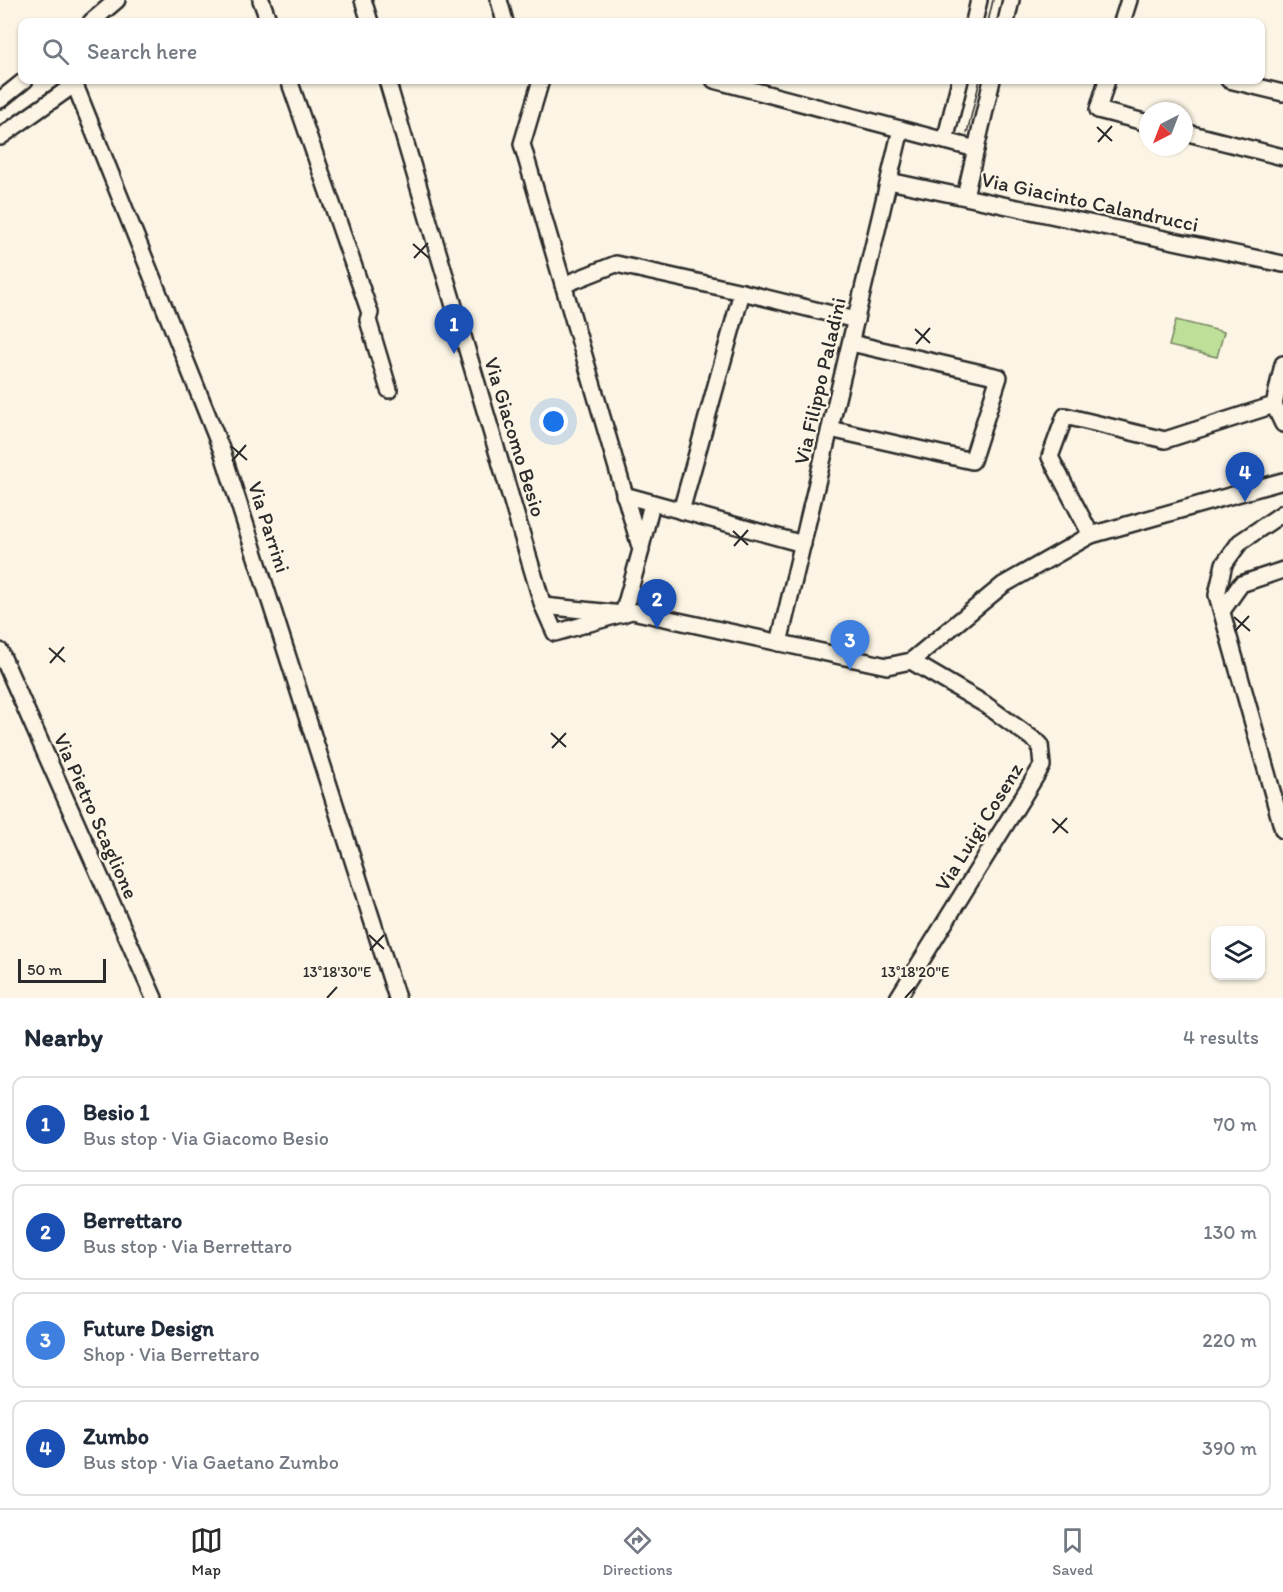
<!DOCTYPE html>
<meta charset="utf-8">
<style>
body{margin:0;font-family:Itim,sans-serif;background:#f6f6f7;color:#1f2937}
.controls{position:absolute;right:18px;bottom:18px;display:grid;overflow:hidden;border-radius:12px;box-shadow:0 2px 4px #0004}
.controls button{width:54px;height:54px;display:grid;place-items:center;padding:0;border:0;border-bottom:2px solid #e0e1e3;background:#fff;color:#1f2937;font:30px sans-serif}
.compass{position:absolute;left:1139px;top:102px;width:54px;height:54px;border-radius:50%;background:#fff;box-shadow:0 2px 4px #0004;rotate:222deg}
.scale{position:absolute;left:18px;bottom:15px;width:88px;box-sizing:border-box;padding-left:6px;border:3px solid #2b2b2b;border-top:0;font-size:16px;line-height:21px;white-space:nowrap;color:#2b2b2b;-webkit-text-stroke:4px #fcf5e5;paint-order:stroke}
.you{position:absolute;left:554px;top:422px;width:21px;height:21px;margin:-15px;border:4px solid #fff;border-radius:50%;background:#1a73e8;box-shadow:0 0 0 9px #1a73e833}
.badge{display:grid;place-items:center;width:39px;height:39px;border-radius:50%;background:#2b2b2b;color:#fff;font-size:20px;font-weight:700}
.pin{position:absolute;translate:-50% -50px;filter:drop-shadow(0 2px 3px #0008)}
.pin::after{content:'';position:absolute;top:32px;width:21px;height:18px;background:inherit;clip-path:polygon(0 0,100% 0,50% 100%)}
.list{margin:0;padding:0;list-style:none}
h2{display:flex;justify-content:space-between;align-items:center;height:78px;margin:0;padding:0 24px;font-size:26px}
h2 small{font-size:20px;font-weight:400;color:#747a83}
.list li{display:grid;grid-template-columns:39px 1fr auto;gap:18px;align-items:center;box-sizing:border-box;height:96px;margin:0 12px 12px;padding:0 12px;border:2px solid #e0e1e3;border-radius:12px}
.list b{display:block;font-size:22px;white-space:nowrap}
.list p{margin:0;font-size:20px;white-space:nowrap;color:#747a83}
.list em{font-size:20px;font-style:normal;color:#747a83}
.icon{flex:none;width:33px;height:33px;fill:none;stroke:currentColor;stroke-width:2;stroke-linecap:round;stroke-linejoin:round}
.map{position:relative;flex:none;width:1283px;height:998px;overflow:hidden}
.search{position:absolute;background:#fff;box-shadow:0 2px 4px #0004;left:18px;right:18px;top:18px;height:66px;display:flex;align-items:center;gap:15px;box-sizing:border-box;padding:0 21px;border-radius:12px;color:#747a83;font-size:22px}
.sheet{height:510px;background:#fff}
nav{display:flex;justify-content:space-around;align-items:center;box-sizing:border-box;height:84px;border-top:2px solid #e0e1e3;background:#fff;font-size:16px;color:#747a83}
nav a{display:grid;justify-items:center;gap:3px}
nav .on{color:#2b2b2b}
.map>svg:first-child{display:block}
.green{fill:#bedf98;stroke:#748562;stroke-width:1.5}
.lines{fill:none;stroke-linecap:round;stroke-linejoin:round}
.minor-casing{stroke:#2b2b2b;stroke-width:20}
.minor{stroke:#fcf5e5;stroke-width:15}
.tram{stroke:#2b2b2b;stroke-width:1.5}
.ticks{fill:none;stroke:#2b2b2b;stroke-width:2}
.labels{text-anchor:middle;stroke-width:4.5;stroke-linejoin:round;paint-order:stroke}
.street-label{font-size:21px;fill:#2b2b2b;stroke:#fcf5e5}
.ticks-label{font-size:15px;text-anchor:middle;fill:#2b2b2b;stroke:#fcf5e5;stroke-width:4.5;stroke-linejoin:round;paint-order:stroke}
</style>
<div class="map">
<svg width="1283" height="998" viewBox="0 0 1283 998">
<rect width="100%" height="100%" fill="#fcf5e5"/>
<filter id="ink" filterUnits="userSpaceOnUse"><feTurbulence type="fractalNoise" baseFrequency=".0167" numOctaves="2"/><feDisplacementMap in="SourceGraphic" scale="12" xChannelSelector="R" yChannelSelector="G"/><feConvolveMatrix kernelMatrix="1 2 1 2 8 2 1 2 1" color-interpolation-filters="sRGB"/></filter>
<g filter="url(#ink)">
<!-- green -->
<path class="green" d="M 1176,320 L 1224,332 L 1217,357 L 1169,346 Z"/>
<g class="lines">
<!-- minor casing -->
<g class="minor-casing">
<g id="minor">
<path d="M 261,0 L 269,22"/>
<path d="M 363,0 L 370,22"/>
<path d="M 499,0 L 505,22"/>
<path d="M 91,22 L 117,0"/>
<path d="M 974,22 L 979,0"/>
<path d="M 1006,22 L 1011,0"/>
<path d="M 1122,22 L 1129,0"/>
<path d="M 73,80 L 222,451 L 397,998"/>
<path d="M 289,80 L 370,313 L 368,320 L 389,390"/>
<path d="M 387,80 L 543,606 L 555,633 L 632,611 L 887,666 L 911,661 L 1003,585 L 1091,535 L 1283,481"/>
<path d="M 541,80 L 522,144 L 641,550 L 623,614 L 543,606"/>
<path d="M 714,80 L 976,149"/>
<path d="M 1107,80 L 1098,110 L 1148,123"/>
<path d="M 1229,80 L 1283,93"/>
<path d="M 0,100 L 25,80"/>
<path d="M 1184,132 L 1283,157"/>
<path d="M 0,137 L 75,84"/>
<path d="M 945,141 L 960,80"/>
<path d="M 889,181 L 1283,264"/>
<path d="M 965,196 L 992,80"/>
<path d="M 563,285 L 616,264 L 742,292 L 856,320"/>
<path d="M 1274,405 L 1283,424"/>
<path d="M 830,429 L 972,461 L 999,377 L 851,343"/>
<path d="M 624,495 L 803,544"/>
<path d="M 681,511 L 742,292"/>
<path d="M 1283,513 L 1240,542 L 1224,564 L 1217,595 L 1283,830"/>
<path d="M 1091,535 L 1050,457 L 1065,416 L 1165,440 L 1274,405 L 1283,364"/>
<path d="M 641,547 L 652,503"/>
<path d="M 1222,611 L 1241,584 L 1283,570"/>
<path d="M 779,643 L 901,129"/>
<path d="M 0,651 L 154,998"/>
<path d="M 898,998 L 1042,766 L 1040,744 L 986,705 L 911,661"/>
</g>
</g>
<!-- minor -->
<use href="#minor" class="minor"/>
<!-- tram -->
<g class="tram">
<path d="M 988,22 L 993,0"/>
<path d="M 967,133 L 980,80"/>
</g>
</g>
</g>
<!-- ticks -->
<path class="ticks" d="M 1097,127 L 1112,141M 1098,142 L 1112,126M 413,244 L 429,258M 414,258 L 428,243M 915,329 L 930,343M 916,344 L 930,328M 231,446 L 247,460M 232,461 L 246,445M 733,531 L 748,545M 734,546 L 748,530M 1234,617 L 1250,631M 1235,631 L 1249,616M 49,648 L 65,662M 50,663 L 64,647M 551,733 L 566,747M 552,748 L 566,733M 1052,819 L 1068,833M 1053,833 L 1067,818M 369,935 L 384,949M 370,950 L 384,935M 327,998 L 337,987M 905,998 L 915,987"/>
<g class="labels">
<!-- street labels -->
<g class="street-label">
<text transform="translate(1090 202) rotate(12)" y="7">Via Giacinto Calandrucci</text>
<text transform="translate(820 381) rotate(-77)" y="7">Via Filippo Paladini</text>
<text transform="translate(515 437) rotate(73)" y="7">Via Giacomo Besio</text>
<text transform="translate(269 527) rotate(72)" y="7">Via Parrini</text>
<text transform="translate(96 816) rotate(66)" y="7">Via Pietro Scaglione</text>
<text transform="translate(979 827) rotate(-58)" y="7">Via Luigi Cosenz</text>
</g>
</g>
<g class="ticks-label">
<text x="337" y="977">13°18'30"E</text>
<text x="915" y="977">13°18'20"E</text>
</g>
</svg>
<div class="controls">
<button><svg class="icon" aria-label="layers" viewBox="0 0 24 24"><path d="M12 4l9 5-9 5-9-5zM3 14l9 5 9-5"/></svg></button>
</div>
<svg class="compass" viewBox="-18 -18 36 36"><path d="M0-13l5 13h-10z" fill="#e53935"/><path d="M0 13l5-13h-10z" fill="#747a83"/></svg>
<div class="scale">50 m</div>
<div class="you"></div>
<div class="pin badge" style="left:454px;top:354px;background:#1a4fb4">1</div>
<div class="pin badge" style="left:657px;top:629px;background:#1a4fb4">2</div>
<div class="pin badge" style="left:850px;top:670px;background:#3f7fe0">3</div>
<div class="pin badge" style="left:1245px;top:502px;background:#1a4fb4">4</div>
<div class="search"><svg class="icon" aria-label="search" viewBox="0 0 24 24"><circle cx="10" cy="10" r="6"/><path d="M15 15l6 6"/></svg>Search here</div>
</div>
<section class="sheet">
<h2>Nearby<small>4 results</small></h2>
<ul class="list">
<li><span class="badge" style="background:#1a4fb4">1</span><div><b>Besio 1</b><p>Bus stop · Via Giacomo Besio</p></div><em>70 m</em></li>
<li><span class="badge" style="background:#1a4fb4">2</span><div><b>Berrettaro</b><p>Bus stop · Via Berrettaro</p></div><em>130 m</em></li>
<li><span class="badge" style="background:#3f7fe0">3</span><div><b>Future Design</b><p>Shop · Via Berrettaro</p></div><em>220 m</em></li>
<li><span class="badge" style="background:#1a4fb4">4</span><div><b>Zumbo</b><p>Bus stop · Via Gaetano Zumbo</p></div><em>390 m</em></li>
</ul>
</section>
<nav>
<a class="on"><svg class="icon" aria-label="map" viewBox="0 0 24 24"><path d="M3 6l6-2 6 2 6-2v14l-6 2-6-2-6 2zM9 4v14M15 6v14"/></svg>Map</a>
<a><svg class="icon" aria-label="directions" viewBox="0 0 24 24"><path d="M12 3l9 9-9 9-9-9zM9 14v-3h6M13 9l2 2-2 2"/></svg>Directions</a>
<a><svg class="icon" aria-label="saved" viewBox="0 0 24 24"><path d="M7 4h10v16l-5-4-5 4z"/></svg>Saved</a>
</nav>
